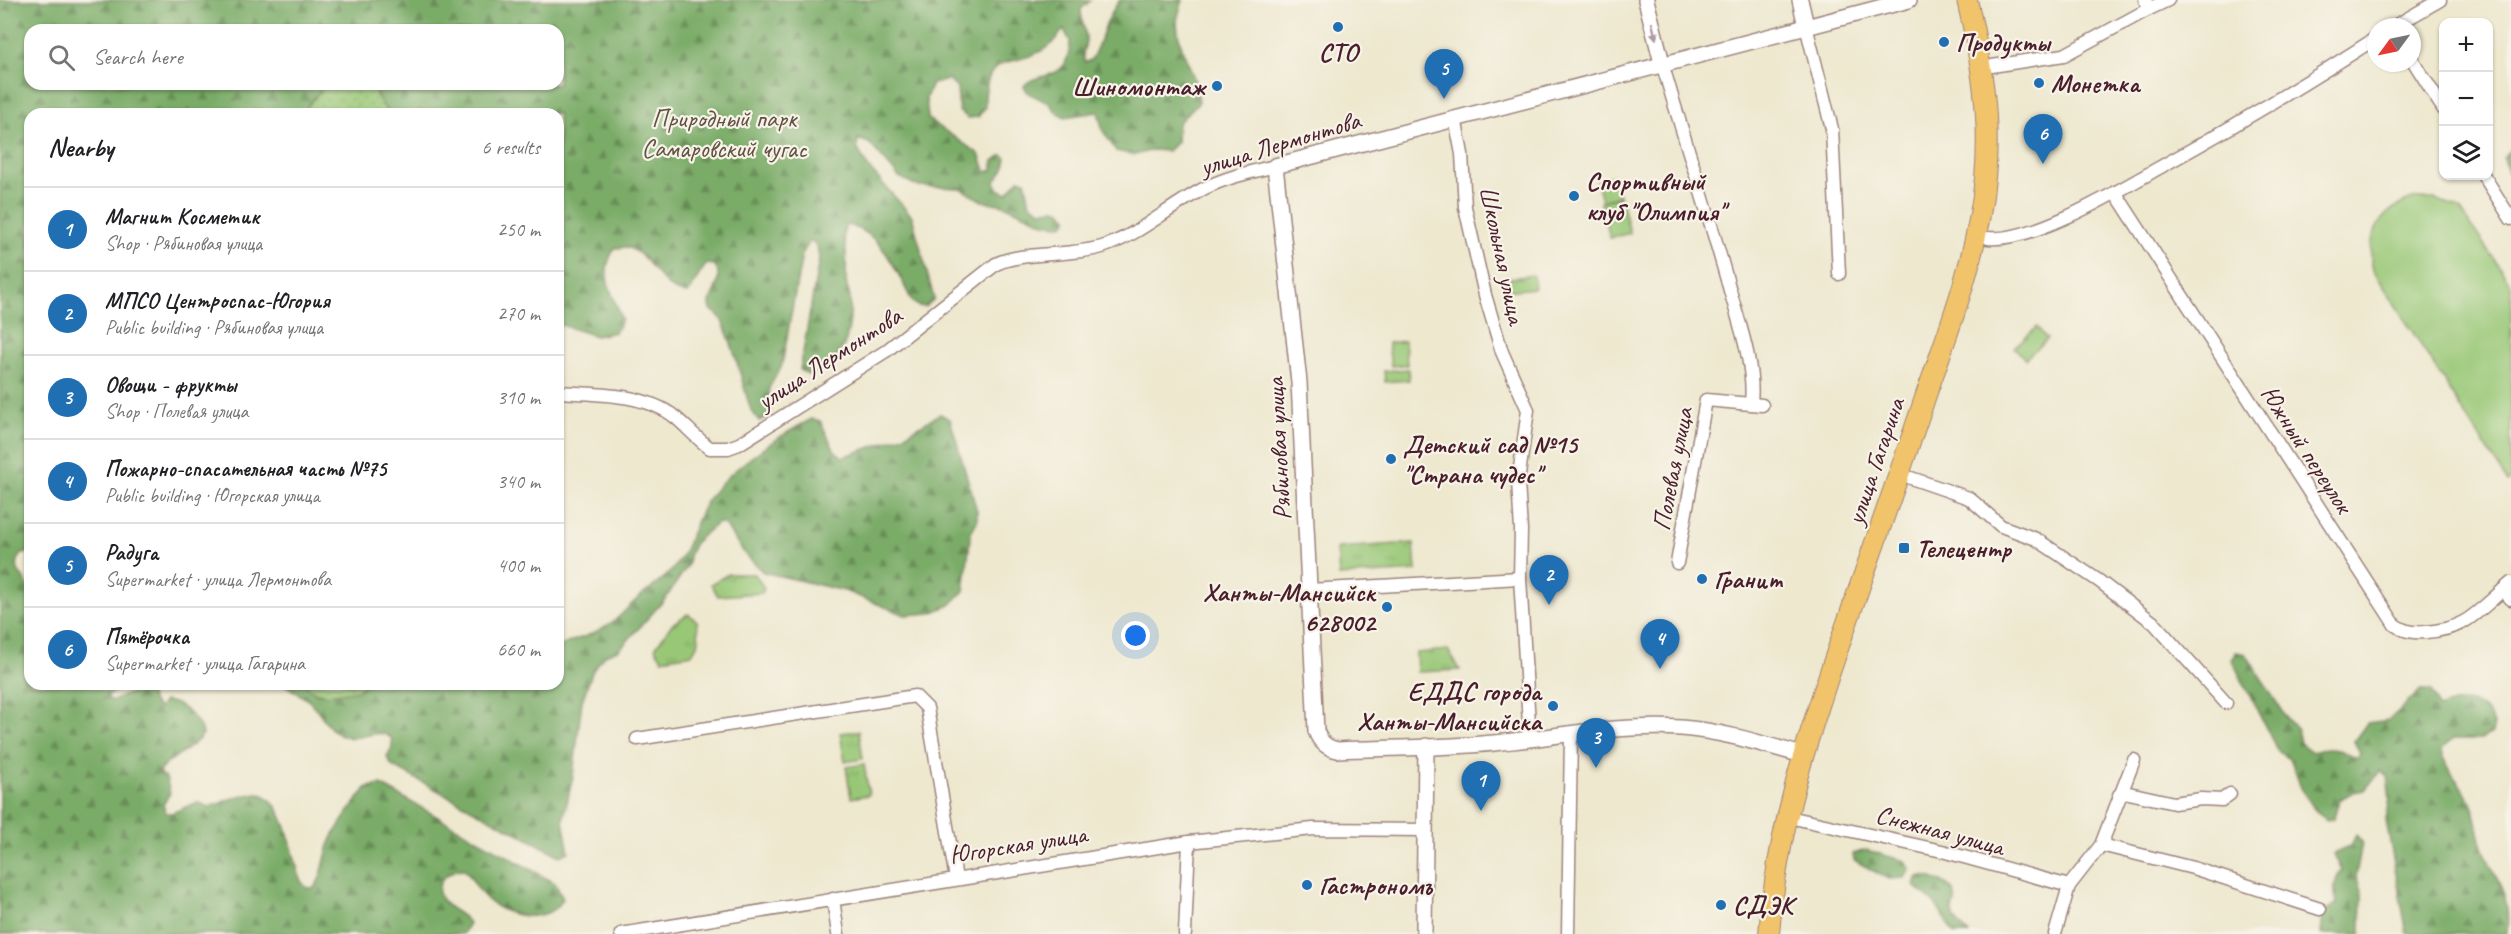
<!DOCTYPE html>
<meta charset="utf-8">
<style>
body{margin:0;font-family:Caveat,sans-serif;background:#f6f6f6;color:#202124}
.controls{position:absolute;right:18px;top:18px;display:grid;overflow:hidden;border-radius:12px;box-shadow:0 2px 4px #0004}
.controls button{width:54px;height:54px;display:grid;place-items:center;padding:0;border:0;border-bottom:2px solid #e0e0e0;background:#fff;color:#202124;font:30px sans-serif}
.compass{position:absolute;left:2367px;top:18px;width:54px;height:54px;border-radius:50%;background:#fff;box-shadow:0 2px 4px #0004;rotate:237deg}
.you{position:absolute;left:1136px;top:636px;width:21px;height:21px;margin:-15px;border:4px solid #fff;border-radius:50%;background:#1a73e8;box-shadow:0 0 0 9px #1a73e833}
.badge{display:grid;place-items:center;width:39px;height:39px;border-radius:50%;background:#1f6fb2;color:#fff;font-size:20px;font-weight:700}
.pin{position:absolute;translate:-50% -50px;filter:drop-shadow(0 2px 3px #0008)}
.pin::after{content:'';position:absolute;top:32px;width:21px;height:18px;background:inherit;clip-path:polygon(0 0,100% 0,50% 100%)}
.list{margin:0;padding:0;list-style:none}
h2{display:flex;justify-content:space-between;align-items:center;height:78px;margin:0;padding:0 24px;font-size:26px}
h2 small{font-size:20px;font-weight:400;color:#757577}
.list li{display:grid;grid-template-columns:39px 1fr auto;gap:18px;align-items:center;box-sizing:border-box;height:84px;padding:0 24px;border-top:2px solid #e0e0e0}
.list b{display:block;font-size:22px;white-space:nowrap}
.list p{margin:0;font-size:20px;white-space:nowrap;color:#757577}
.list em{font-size:20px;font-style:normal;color:#757577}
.icon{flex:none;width:33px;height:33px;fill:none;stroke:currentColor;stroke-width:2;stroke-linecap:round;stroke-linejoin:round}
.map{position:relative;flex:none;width:2511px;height:934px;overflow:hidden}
.search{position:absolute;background:#fff;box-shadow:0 2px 4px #0004;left:24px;top:24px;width:540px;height:66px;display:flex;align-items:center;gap:15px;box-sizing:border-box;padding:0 21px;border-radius:18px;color:#757577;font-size:22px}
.panel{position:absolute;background:#fff;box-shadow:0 2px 4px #0004;left:24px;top:108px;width:540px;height:582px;border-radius:18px}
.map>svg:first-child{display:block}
.grass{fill:url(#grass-dots);stroke:#717350;stroke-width:1.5}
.forest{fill:url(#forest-firs);stroke:#626649;stroke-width:1.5}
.park{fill:url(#park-tufts);stroke:#717350;stroke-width:1.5}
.pitch{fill:#98c776;stroke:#717350;stroke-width:1.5}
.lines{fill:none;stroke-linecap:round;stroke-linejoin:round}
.minor-casing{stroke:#9c847d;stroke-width:15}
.tertiary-casing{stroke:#9c847d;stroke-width:18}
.primary-casing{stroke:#9c847d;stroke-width:22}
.minor{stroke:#fff;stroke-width:12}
.tertiary{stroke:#fff;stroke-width:15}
.primary{stroke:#f1c36a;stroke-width:20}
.oneway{fill:#ae9aa0}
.poi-dot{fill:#1f6fb2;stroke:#f7f3e8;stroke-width:2}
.labels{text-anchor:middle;stroke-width:4.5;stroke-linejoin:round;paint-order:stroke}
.poi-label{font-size:26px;font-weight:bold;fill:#4a1f2b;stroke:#f7f3e8;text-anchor:start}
.park-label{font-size:26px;fill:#615142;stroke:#f7f3e8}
.street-label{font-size:26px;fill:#4a1f2b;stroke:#f7f3e8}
</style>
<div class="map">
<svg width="2511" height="934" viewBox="0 0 2511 934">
<defs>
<pattern id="grass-dots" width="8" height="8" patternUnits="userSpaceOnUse" patternTransform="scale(1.5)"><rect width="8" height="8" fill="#98c776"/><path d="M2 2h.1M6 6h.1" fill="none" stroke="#84aa66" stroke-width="1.8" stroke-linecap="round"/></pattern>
<pattern id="forest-firs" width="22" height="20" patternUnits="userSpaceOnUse" patternTransform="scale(1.5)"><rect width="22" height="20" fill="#7aac67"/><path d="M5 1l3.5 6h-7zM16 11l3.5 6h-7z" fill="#668b55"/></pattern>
<pattern id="park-tufts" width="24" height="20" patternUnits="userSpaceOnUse" patternTransform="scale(1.5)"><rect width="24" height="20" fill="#98c776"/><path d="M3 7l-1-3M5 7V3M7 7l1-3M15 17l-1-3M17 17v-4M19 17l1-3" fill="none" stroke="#84aa66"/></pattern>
</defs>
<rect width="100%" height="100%" fill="#f7f3e8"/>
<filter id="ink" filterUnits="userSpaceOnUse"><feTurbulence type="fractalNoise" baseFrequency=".0167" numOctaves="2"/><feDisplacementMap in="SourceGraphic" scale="12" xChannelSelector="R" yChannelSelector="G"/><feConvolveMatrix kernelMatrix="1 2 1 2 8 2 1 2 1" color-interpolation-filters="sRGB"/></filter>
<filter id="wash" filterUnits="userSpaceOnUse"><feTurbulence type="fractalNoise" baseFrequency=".008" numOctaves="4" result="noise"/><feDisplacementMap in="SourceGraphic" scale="24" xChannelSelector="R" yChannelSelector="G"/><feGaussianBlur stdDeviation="1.35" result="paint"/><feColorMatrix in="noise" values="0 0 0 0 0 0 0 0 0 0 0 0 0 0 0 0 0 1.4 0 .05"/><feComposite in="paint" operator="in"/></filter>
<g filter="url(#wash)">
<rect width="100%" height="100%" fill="#eee8cf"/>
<!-- grass -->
<g class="grass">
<path d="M 326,84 L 370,84 L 388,114 L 304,114 L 308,105 Z"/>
<path d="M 304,684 L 366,684 C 351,699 317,700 304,684 Z"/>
</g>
<!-- forest -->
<g class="forest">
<path d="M 0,0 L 1091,0 L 1081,9 C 1081,20 1085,28 1086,39 C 1086,48 1080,53 1085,62 L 1091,60 C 1102,41 1105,19 1120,0 L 1183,0 C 1181,7 1177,16 1177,23 C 1178,52 1198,74 1199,102 L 1178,123 L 1177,142 L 1168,151 L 1153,150 L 1135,155 L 1116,151 L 1103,131 L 1098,112 L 1065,117 L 1057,113 L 1049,103 L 1028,93 L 1024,86 C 1037,69 1069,86 1070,41 L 1064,30 C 1058,35 1054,43 1048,47 C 1013,71 984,47 985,108 L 978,117 L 968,118 L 959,111 L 957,88 L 948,80 L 932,84 L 926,98 L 928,119 L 979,154 L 986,172 L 992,170 L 994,161 L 1002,155 L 1006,158 L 1004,169 L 995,181 L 998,189 L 1007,193 L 1019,179 L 1025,180 L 1030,204 L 1041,211 C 1051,209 1061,206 1067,217 L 1067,221 L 1062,225 L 1046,224 L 1004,205 L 982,201 L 960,188 L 917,186 L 899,177 L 869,143 L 858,139 L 857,148 L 868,167 L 912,216 L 934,299 L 925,307 L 918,306 L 912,301 C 897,272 882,231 846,225 C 841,234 846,243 846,252 C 847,262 846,271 846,280 C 846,286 849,292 850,298 C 852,332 844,366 808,375 L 800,370 L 819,259 L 817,245 L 810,241 L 802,254 L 782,365 L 769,388 L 771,409 L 766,418 L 759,421 L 751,410 C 741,381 735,346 721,319 C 719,314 714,313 711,309 C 705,297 726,284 715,265 L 706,264 L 688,293 C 668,294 656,270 644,258 C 640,253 633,250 628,247 L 615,248 C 597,275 613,293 622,320 L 615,332 L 596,336 L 558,324 L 558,114 L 388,114 L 370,84 L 558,84 L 558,30 L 30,30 L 30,84 L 326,84 L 308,105 L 304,114 L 30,114 L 30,552 L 20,555 C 12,571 23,574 29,588 C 33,596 30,669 30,684 L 120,684 L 107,698 L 113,701 L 129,693 L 149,694 L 154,704 L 159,708 L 164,701 C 182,702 197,718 203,734 C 192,751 163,760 159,774 L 166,778 L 170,793 L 163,805 L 166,813 L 172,813 L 198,802 L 208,807 C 223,802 242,793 258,794 C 284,795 294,858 300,879 C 304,886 307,890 315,887 C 324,875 324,857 330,843 C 338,823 355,804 367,787 L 381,785 L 555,883 L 563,899 C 547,927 502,917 484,896 C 476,888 472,877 464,869 C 445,869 429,888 446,904 C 454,912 463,914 469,923 L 463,934 L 0,934 Z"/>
<path d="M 2511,148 L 2511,181 L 2504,159 Z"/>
<path d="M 940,414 L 950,419 L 977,511 L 977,521 L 971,532 L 964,591 L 950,605 L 931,613 L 905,615 L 845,591 L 763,572 L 745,554 L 724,524 L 718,523 L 696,541 L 689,555 L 688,565 L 666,598 L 620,649 L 605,655 L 593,670 L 582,701 L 573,776 L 563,820 L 569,852 L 560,856 L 392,766 L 387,757 L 392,747 L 392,739 C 378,725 365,741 348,737 C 327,733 324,715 311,703 C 303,696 292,690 283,684 L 304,684 L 317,694 L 329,695 L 359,690 L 366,684 L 558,684 L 558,648 C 571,639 586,638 600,630 C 615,623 623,612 635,601 C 647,590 662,582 673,569 C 687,552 693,527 703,507 C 720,475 779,435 812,419 L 820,421 L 835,451 L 843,457 L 903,436 Z"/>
<path d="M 2236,652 L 2246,654 L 2285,716 L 2297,730 L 2300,743 L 2312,752 C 2329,746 2341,749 2357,758 L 2360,753 L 2354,741 L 2367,723 L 2389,720 L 2421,690 L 2431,690 L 2439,708 C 2461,698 2483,699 2494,724 L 2492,733 L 2481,739 L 2453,739 L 2442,750 C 2444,769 2459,781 2469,798 C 2478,813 2477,830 2483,847 C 2496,883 2511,890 2507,934 L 2407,934 L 2386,820 L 2390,799 L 2387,776 L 2380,771 L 2365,790 L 2353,792 L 2339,800 L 2334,818 L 2327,820 L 2316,812 L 2301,788 L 2291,760 L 2278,752 L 2232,660 Z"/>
<path d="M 2356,835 L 2362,842 L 2356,877 L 2362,894 L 2361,934 L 2321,934 L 2323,914 L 2337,903 C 2333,889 2334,881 2342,869 L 2333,854 L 2351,846 Z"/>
<path d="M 1866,850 L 1905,861 L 1910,868 L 1905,878 L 1888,879 L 1854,860 L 1853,854 Z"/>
<path d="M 1920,876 C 1933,877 1959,885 1955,902 C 1954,908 1951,909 1954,916 C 1957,924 1964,928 1969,934 L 1954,934 L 1936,905 L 1915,886 L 1917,878 Z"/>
</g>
<!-- park -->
<g class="park">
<path d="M 1613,176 L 1619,196 L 1602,201 L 1597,181 Z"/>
<path d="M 1533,275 L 1535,288 L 1507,291 L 1505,279 Z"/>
<path d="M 2037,327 L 2047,339 L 2025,359 L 2014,347 Z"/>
<path d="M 1408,369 L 1409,380 L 1385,382 L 1384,371 Z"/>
<path d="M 1414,543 L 1416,571 L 1339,576 L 1337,548 Z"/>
<path d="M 728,574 L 755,574 L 764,588 L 762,593 L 718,596 L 711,584 Z"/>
<path d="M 688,614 L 697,621 L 699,641 L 692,654 L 662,659 L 655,648 L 672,624 Z"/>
<path d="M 1448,650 L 1460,670 L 1417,672 L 1416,653 Z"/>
<path d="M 859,731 L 863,759 L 845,762 L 840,733 Z"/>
<path d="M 864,764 L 869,795 L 851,798 L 846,767 Z"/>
</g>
<!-- pitch -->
<g class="pitch">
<path d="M 1621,197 L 1630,233 L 1610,238 L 1600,202 Z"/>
<path d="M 2413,199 L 2435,199 L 2460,209 L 2511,284 L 2511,480 L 2508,482 L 2373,270 C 2365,236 2380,210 2413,199 Z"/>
<path d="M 1405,341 L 1407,365 L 1391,366 L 1388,343 Z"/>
</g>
</g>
<g filter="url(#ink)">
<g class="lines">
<!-- minor casing -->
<g class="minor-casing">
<g id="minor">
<path d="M 2145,0 L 2149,9 L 2168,0"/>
<path d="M 1806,26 L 1832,129 L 1839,274"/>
<path d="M 2393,27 L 2440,0"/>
<path d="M 2412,59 L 2444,110"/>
<path d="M 1662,63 C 1684,138 1708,212 1729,287 C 1739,323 1755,366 1751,403"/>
<path d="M 1992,66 L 2064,55 L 2149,9"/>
<path d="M 1455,118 L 1462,154 L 1465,207 L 1485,295 L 1502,352 L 1528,410 L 1518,482 L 1521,530 L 1520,578 L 1530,740"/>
<path d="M 2484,176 L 2511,219"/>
<path d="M 2115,192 L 2395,625 C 2406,632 2413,633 2426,632 C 2465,629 2475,614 2503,590"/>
<path d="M 1988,238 C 2033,243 2123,188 2164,165 C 2236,125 2307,83 2376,38"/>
<path d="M 558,392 C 595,394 644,393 675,417 C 687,427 697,439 710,448 L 728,448 L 739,444 L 886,351 L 996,264 C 1021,251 1072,257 1105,246 C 1142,233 1170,206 1205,188 C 1227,177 1251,172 1275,166"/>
<path d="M 1911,478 L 1969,498 L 2001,526 L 2036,539 L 2099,581 L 2154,623 L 2226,703"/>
<path d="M 1677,563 L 1706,400 L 1762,405"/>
<path d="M 2511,583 L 2503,590 L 2511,599"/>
<path d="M 1309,590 L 1520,578"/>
<path d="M 637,739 L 915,696 L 927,708 L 956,879"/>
<path d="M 2119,795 L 2129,793 L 2174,803 L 2201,799 L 2222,800 L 2230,794"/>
<path d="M 1798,819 L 1942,851 L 2069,886 L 2101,845 L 2193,868 L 2320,909"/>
<path d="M 2101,845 L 2134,760"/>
<path d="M 833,899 L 838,934"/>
<path d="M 621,934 L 1189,842 L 1313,829 L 1425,830"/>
<path d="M 1185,934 L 1189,842"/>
<path d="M 1568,934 L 1571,734"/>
<path d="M 2055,934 L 2069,886"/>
</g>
</g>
<!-- tertiary casing -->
<g class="tertiary-casing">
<g id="tertiary">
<path d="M 1646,0 L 1662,63"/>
<path d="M 1800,0 L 1806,26"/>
<path d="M 1802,755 C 1763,744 1722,731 1681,728 C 1618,724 1556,737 1494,743 C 1443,748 1390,748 1338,750 C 1326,748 1320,742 1316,731 L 1299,382 L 1275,166 L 1909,0"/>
<path d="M 1424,934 L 1426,746"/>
</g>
</g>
<!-- primary casing -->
<g class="primary-casing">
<path id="primary" d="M 1769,934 C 1777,830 1808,735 1842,637 C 1870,558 1898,478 1925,398 C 1950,327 1978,254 1985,178 C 1991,118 1981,58 1967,0"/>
</g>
<!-- minor -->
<use href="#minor" class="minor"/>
<!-- tertiary -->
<use href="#tertiary" class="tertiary"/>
<!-- primary -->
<use href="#primary" class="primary"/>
</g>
<!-- one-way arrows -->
<defs><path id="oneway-solid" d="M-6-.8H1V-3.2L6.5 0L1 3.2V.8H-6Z" transform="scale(1.5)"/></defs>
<use class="oneway" href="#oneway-solid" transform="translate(1654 31) rotate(76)"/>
</g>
<!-- markers -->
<g class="poi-dot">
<circle cx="1338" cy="27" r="6"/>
<circle cx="1944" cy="42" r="6"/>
<circle cx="2039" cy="83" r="6"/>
<circle cx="1217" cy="86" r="6"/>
<circle cx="1574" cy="196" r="6"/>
<circle cx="1391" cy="459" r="6"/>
<rect x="1898" y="542" width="12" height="12" rx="3"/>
<circle cx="1702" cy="579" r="6"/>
<circle cx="1387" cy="607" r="6"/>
<circle cx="1553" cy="706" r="6"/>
<circle cx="1307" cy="885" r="6"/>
<circle cx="1721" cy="905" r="6"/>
</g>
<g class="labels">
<!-- poi labels -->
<g class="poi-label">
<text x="1956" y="51">Продукты</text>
<text x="1338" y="61" text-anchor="middle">СТО</text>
<text x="2051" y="92">Монетка</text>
<text x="1205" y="95" text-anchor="end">Шиномонтаж</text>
<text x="1586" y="190">Спортивный<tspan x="1586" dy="30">клуб "Олимпия"</tspan></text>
<text x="1403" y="453">Детский сад №15<tspan x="1403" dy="30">"Страна чудес"</tspan></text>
<text x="1916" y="557">Телецентр</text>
<text x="1714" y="588">Гранит</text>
<text x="1375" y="601" text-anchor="end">Ханты-Мансийск<tspan x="1375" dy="30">628002</tspan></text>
<text x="1541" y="700" text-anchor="end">ЕДДС города<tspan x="1541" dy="30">Ханты-Мансийска</tspan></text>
<text x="1319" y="894">Гастрономъ</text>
<text x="1733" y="914">СДЭК</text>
</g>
<!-- park labels -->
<g class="park-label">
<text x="724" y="127">Природный парк<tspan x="724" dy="30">Самаровский чугас</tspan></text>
</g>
<!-- street labels -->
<g class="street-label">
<text transform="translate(1280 143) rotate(-17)" y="9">улица Лермонтова</text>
<text transform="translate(1503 255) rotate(78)" y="9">Школьная улица</text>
<text transform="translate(829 358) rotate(-33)" y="9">улица Лермонтова</text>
<text transform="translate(1278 449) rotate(-93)" y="9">Рябиновая улица</text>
<text transform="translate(2307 449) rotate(57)" y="9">Южный переулок</text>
<text transform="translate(1875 461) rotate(-71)" y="9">улица Гагарина</text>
<text transform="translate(1672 469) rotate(-79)" y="9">Полевая улица</text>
<text transform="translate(1940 830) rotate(15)" y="9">Снежная улица</text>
<text transform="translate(1018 844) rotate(-9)" y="9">Югорская улица</text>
</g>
</g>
</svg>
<div class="controls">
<button>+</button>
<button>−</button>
<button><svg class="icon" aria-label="layers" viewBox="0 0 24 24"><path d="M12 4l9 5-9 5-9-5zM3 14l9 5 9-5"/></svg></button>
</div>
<svg class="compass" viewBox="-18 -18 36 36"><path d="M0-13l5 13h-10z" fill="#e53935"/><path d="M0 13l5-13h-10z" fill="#757577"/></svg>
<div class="you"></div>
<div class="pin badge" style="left:1481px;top:811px">1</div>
<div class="pin badge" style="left:1549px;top:605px">2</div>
<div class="pin badge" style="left:1596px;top:768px">3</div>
<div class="pin badge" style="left:1660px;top:669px">4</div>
<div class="pin badge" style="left:1444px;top:99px">5</div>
<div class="pin badge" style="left:2043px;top:164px">6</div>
<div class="search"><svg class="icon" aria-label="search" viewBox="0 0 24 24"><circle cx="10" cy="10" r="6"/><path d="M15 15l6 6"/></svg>Search here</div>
<section class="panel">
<h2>Nearby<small>6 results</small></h2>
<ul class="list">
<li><span class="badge">1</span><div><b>Магнит Косметик</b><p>Shop · Рябиновая улица</p></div><em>250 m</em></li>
<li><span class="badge">2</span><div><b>МПСО Центроспас-Югория</b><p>Public building · Рябиновая улица</p></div><em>270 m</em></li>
<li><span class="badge">3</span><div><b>Овощи - фрукты</b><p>Shop · Полевая улица</p></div><em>310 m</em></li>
<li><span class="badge">4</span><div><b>Пожарно-спасательная часть №75</b><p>Public building · Югорская улица</p></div><em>340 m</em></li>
<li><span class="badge">5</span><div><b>Радуга</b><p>Supermarket · улица Лермонтова</p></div><em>400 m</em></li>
<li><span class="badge">6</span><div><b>Пятёрочка</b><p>Supermarket · улица Гагарина</p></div><em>660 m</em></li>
</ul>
</section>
</div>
